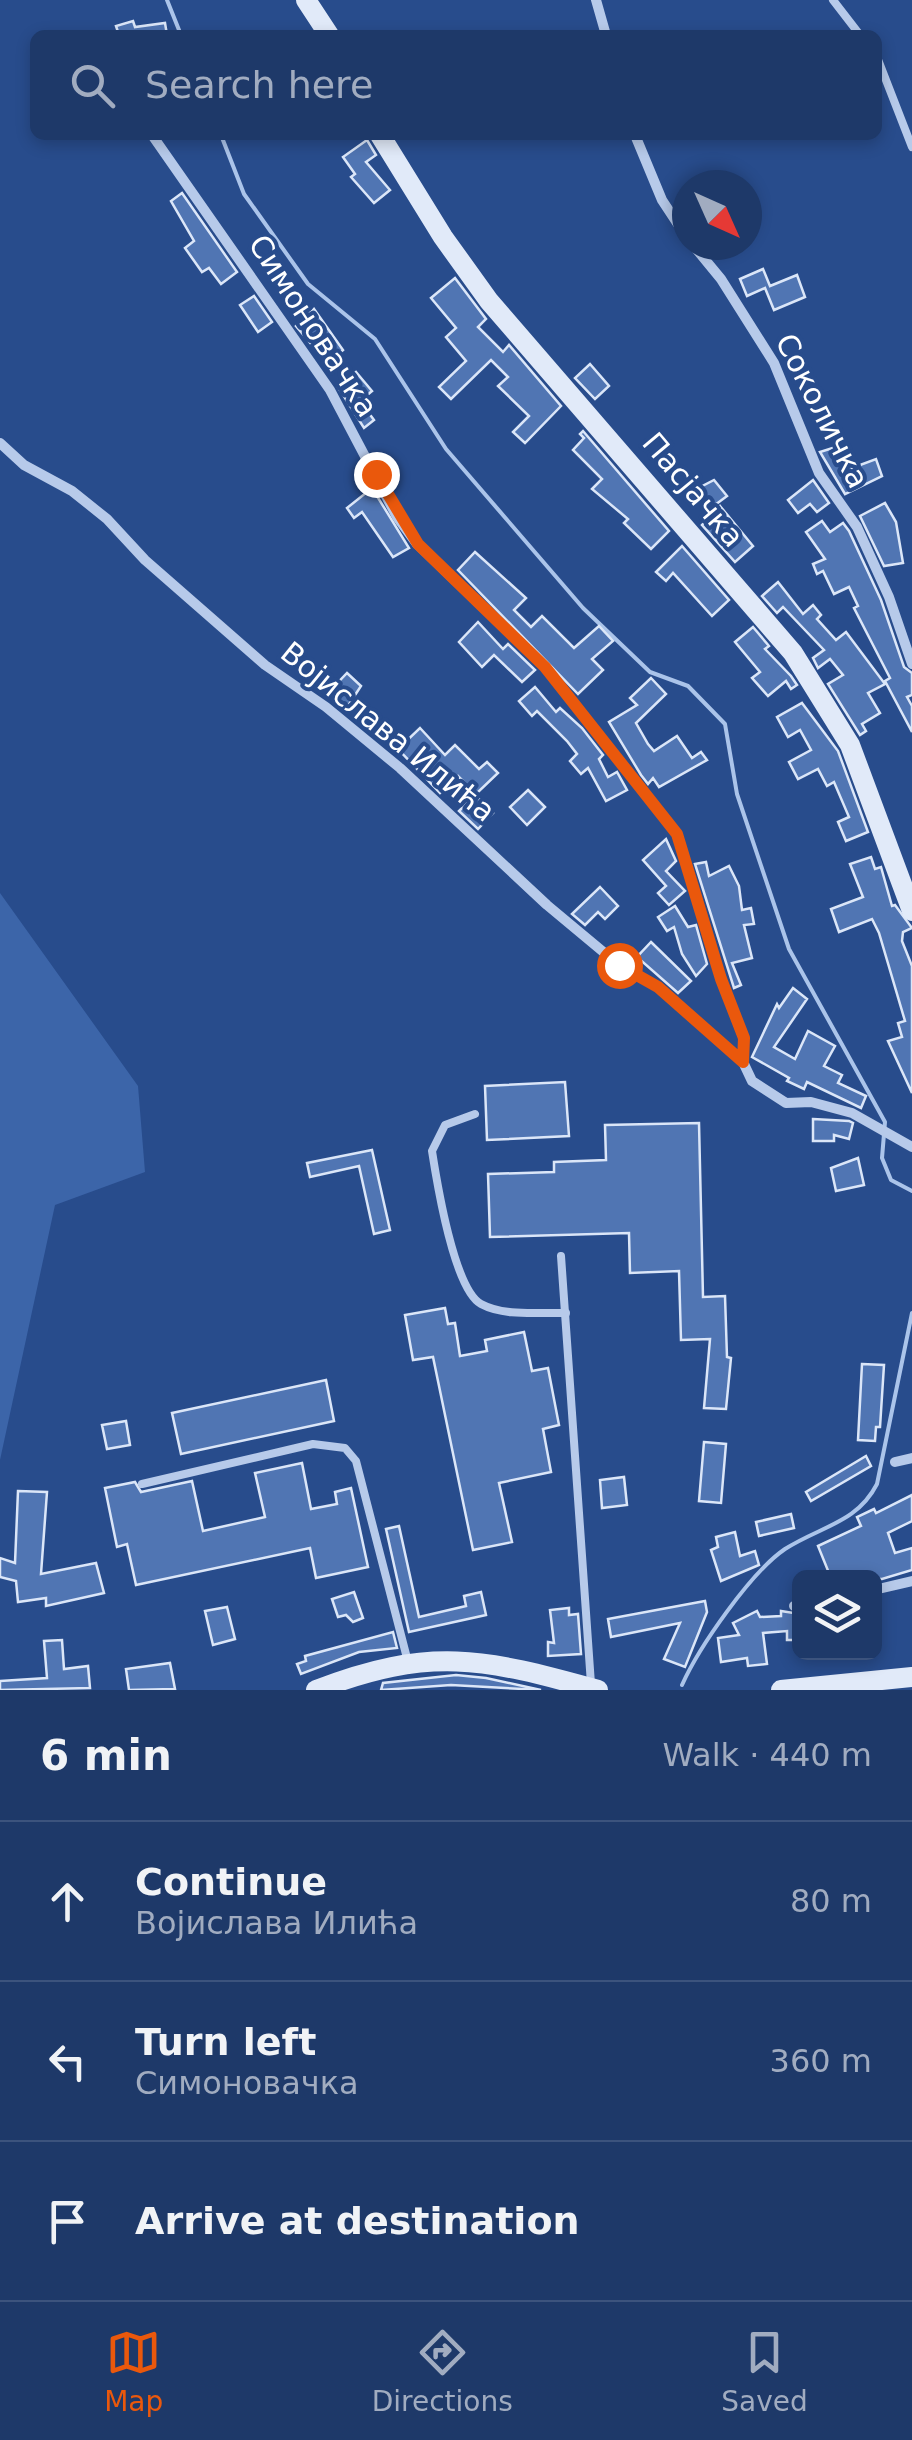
<!DOCTYPE html>
<meta charset="utf-8">
<style>
body{margin:0;font-family:"DejaVu Sans",sans-serif;background:#26406f;color:#f1f3f6}
.controls{position:absolute;right:30px;bottom:30px;display:grid;overflow:hidden;border-radius:15px;box-shadow:0 5px 15px #0003}
.controls button{width:90px;height:90px;display:grid;place-items:center;padding:0;border:0;border-bottom:2px solid #3c537d;background:#1e3969;color:#f1f3f6;font:50px sans-serif}
.compass{position:absolute;left:672px;top:170px;width:90px;height:90px;border-radius:50%;background:#1e3969;box-shadow:0 5px 15px #0003;rotate:135deg}
.stop{position:absolute;width:30px;height:30px;margin:-22px;border:8px solid #ea580c;border-radius:50%;background:#fff}
.stop.end{background:#ea580c;border-color:#fff;box-shadow:0 2px 10px #0008}
.list{margin:0;padding:0;list-style:none}
h2{display:flex;justify-content:space-between;align-items:center;height:130px;margin:0;padding:0 40px;font-size:42px}
h2 small{font-size:32px;font-weight:400;color:#a1acc0}
.list li{display:grid;grid-template-columns:65px 1fr auto;gap:30px;align-items:center;box-sizing:border-box;height:160px;padding:0 40px;border-top:2px solid #3c537d}
.list b{display:block;font-size:38px;white-space:nowrap}
.list p{margin:0;font-size:32px;white-space:nowrap;color:#a1acc0}
.list em{font-size:32px;font-style:normal;color:#a1acc0}
.icon{flex:none;width:55px;height:55px;fill:none;stroke:currentColor;stroke-width:2;stroke-linecap:round;stroke-linejoin:round}
.map{position:relative;flex:none;width:912px;height:1690px;overflow:hidden}
.search{position:absolute;background:#1e3969;box-shadow:0 5px 15px #0003;left:30px;right:30px;top:30px;height:110px;display:flex;align-items:center;gap:25px;box-sizing:border-box;padding:0 35px;border-radius:15px;color:#a1acc0;font-size:38px}
.sheet{height:610px;background:#1e3969}
nav{display:flex;justify-content:space-around;align-items:center;box-sizing:border-box;height:140px;border-top:2px solid #3c537d;background:#1e3969;font-size:28px;color:#a1acc0}
nav a{display:grid;justify-items:center;gap:5px}
nav .on{color:#ea580c}
.map>svg:first-child{display:block}
.green{fill:#3c65a9}
.lines{fill:none;stroke-linecap:round;stroke-linejoin:round}
.stream{stroke:#abc4ea;stroke-width:4}
.building{fill:#5075b3;stroke:#dbe6f8;stroke-width:2.5}
.service{stroke:#b7caea;stroke-width:8}
.minor{stroke:#b7caea;stroke-width:10}
.secondary{stroke:#e1eaf9;stroke-width:20}
.route{stroke:#ea580c;stroke-width:12}
.labels{text-anchor:middle;stroke-width:8;stroke-linejoin:round;paint-order:stroke}
.street-label{font-size:30px;fill:#fff;stroke:#284c8c}
</style>
<div class="map">
<svg width="912" height="1690" viewBox="0 0 912 1690">
<rect width="100%" height="100%" fill="#284c8c"/>
<!-- green -->
<path class="green" d="M 0,893 L 138,1086 L 145,1172 L 55,1205 L 0,1460 Z"/>
<g class="lines">
<!-- stream -->
<g class="stream">
<path d="M 167,0 L 181,35"/>
<path d="M 221,135 L 244,194 L 308,284 L 375,339 L 446,449 L 583,608 L 650,672 L 688,686 L 725,724 L 737,794 L 789,949 L 885,1122 L 882,1158 L 891,1180 L 912,1191"/>
<path d="M 682,1685 C 699,1647 751,1572 785,1549 C 821,1526 857,1523 877,1484 L 912,1313"/>
</g>
</g>
<!-- building -->
<g class="building">
<path d="M 133,21 L 135,27 L 165,23 L 167,35 L 119,35 L 116,26 Z"/>
<path d="M 367,140 L 376,155 L 366,162 L 390,190 L 374,203 L 351,177 L 355,174 L 343,157 Z"/>
<path d="M 182,193 L 237,272 L 221,284 L 209,268 L 202,272 L 185,248 L 194,241 L 171,201 Z"/>
<path d="M 763,269 L 770,286 L 797,275 L 805,297 L 774,310 L 765,288 L 747,296 L 740,279 Z"/>
<path d="M 455,278 L 486,319 L 478,327 L 503,352 L 509,345 L 561,406 L 525,443 L 513,432 L 529,416 L 498,386 L 508,377 L 491,360 L 451,399 L 439,387 L 466,361 L 446,337 L 456,328 L 431,298 Z"/>
<path d="M 254,296 L 272,322 L 258,332 L 240,305 Z"/>
<path d="M 314,309 L 343,350 L 328,364 L 296,326 Z"/>
<path d="M 590,364 L 609,386 L 595,399 L 575,378 Z"/>
<path d="M 356,372 L 372,391 L 360,401 L 374,420 L 364,428 L 338,387 Z"/>
<path d="M 583,431 L 669,531 L 651,549 L 624,523 L 628,519 L 592,489 L 602,479 L 573,450 L 584,438 L 580,434 Z"/>
<path d="M 845,444 L 852,468 L 876,459 L 882,476 L 845,494 L 820,452 Z"/>
<path d="M 714,480 L 727,496 L 711,508 L 701,499 L 697,503 L 689,493 Z"/>
<path d="M 813,480 L 829,503 L 817,512 L 810,504 L 798,513 L 788,500 Z"/>
<path d="M 372,488 L 409,548 L 393,557 L 362,512 L 354,518 L 347,508 Z"/>
<path d="M 885,503 L 896,522 L 903,563 L 884,566 L 860,516 Z"/>
<path d="M 720,506 L 753,546 L 735,562 L 702,525 Z"/>
<path d="M 822,521 L 830,532 L 843,523 L 849,531 L 881,600 L 904,667 L 912,673 L 912,695 L 907,697 L 912,706 L 912,732 L 885,681 L 890,678 L 854,608 L 858,606 L 849,587 L 834,594 L 823,571 L 817,574 L 813,564 L 825,559 L 806,532 Z"/>
<path d="M 682,546 L 729,600 L 712,616 L 673,573 L 666,581 L 656,572 Z"/>
<path d="M 475,552 L 526,598 L 514,610 L 531,627 L 542,616 L 574,648 L 599,626 L 613,641 L 592,659 L 603,670 L 578,694 L 458,570 Z"/>
<path d="M 778,582 L 803,614 L 813,605 L 821,615 L 817,619 L 836,640 L 846,632 L 885,684 L 868,693 L 880,713 L 862,724 L 866,731 L 860,735 L 828,684 L 843,675 L 830,659 L 818,668 L 813,658 L 824,650 L 783,607 L 777,613 L 762,596 Z"/>
<path d="M 478,622 L 503,649 L 508,644 L 535,670 L 522,682 L 494,655 L 482,667 L 459,642 Z"/>
<path d="M 753,627 L 769,646 L 765,649 L 791,676 L 797,685 L 791,689 L 786,681 L 768,696 L 752,678 L 760,672 L 735,642 Z"/>
<path d="M 347,673 L 361,686 L 346,709 L 328,693 Z"/>
<path d="M 651,678 L 666,694 L 636,723 L 648,744 L 654,751 L 677,736 L 692,758 L 701,752 L 707,760 L 659,787 L 653,778 L 648,784 L 641,775 L 609,722 L 637,705 L 630,698 Z"/>
<path d="M 535,687 L 556,712 L 560,708 L 582,728 L 603,755 L 599,759 L 608,777 L 617,772 L 627,790 L 606,801 L 588,768 L 581,774 L 570,761 L 577,754 L 567,741 L 537,711 L 532,716 L 519,701 Z"/>
<path d="M 802,703 L 838,751 L 868,832 L 846,841 L 838,822 L 849,817 L 834,782 L 827,786 L 818,769 L 798,779 L 789,762 L 811,750 L 800,730 L 788,737 L 777,717 Z"/>
<path d="M 420,728 L 445,755 L 455,745 L 479,769 L 487,762 L 498,773 L 476,794 L 458,776 L 440,793 L 398,749 Z"/>
<path d="M 528,790 L 545,807 L 527,825 L 510,807 Z"/>
<path d="M 475,795 L 493,813 L 478,829 L 459,811 Z"/>
<path d="M 666,839 L 676,861 L 666,871 L 685,891 L 669,905 L 658,893 L 666,886 L 643,860 Z"/>
<path d="M 871,857 L 875,869 L 881,867 L 892,906 L 895,905 L 912,928 L 903,932 L 902,941 L 912,966 L 912,1093 L 888,1041 L 902,1037 L 898,1023 L 905,1021 L 879,933 L 872,919 L 839,932 L 831,909 L 863,897 L 850,864 Z"/>
<path d="M 706,862 L 709,876 L 729,866 L 739,886 L 742,910 L 751,908 L 754,924 L 744,925 L 752,958 L 732,963 L 741,985 L 734,988 L 695,864 Z"/>
<path d="M 600,887 L 618,906 L 605,919 L 598,912 L 585,925 L 572,914 Z"/>
<path d="M 675,906 L 688,927 L 696,925 L 707,964 L 696,976 L 682,954 L 674,927 L 667,931 L 658,917 Z"/>
<path d="M 651,942 L 691,981 L 678,993 L 637,957 Z"/>
<path d="M 793,988 L 807,999 L 774,1047 L 795,1059 L 808,1031 L 835,1046 L 824,1066 L 842,1075 L 838,1083 L 866,1096 L 861,1108 L 807,1082 L 804,1089 L 787,1081 L 789,1078 L 752,1057 L 777,1004 L 779,1008 Z"/>
<path d="M 565,1082 L 569,1136 L 487,1140 L 485,1086 Z"/>
<path d="M 813,1119 L 849,1121 L 853,1123 L 849,1139 L 834,1135 L 834,1141 L 813,1141 Z"/>
<path d="M 699,1123 L 703,1297 L 725,1296 L 727,1357 L 731,1358 L 726,1409 L 704,1408 L 710,1339 L 681,1340 L 679,1271 L 630,1273 L 629,1233 L 490,1237 L 488,1174 L 554,1172 L 554,1162 L 606,1160 L 605,1125 Z"/>
<path d="M 372,1150 L 390,1230 L 374,1234 L 359,1166 L 310,1177 L 307,1163 Z"/>
<path d="M 858,1158 L 864,1185 L 836,1191 L 831,1168 Z"/>
<path d="M 445,1308 L 448,1324 L 455,1323 L 460,1356 L 487,1351 L 485,1340 L 524,1332 L 532,1371 L 548,1368 L 559,1425 L 543,1429 L 551,1472 L 499,1483 L 512,1542 L 473,1550 L 433,1357 L 413,1360 L 405,1315 Z"/>
<path d="M 862,1364 L 884,1365 L 880,1427 L 876,1427 L 875,1441 L 858,1440 Z"/>
<path d="M 326,1380 L 334,1421 L 181,1454 L 172,1413 Z"/>
<path d="M 126,1421 L 130,1445 L 107,1449 L 102,1425 Z"/>
<path d="M 704,1442 L 726,1444 L 721,1503 L 699,1501 Z"/>
<path d="M 866,1456 L 871,1466 L 811,1501 L 806,1492 Z"/>
<path d="M 302,1463 L 311,1509 L 337,1504 L 335,1492 L 351,1488 L 368,1567 L 316,1578 L 310,1548 L 136,1585 L 127,1544 L 117,1547 L 105,1488 L 135,1482 L 141,1492 L 192,1481 L 203,1531 L 265,1517 L 255,1473 Z"/>
<path d="M 624,1477 L 627,1505 L 602,1508 L 600,1480 Z"/>
<path d="M 18,1491 L 47,1492 L 41,1574 L 96,1563 L 104,1593 L 46,1606 L 46,1598 L 18,1602 L 16,1581 L 0,1577 L 0,1558 L 15,1563 Z"/>
<path d="M 912,1495 L 912,1521 L 888,1533 L 895,1553 L 912,1548 L 912,1570 L 882,1579 L 831,1578 L 818,1546 L 861,1526 L 857,1517 L 874,1509 L 876,1513 Z"/>
<path d="M 791,1514 L 794,1528 L 759,1536 L 756,1522 Z"/>
<path d="M 399,1526 L 419,1617 L 466,1606 L 464,1596 L 481,1592 L 486,1615 L 409,1632 L 386,1529 Z"/>
<path d="M 735,1532 L 740,1556 L 755,1551 L 759,1565 L 721,1581 L 711,1550 L 718,1547 L 716,1537 Z"/>
<path d="M 354,1592 L 363,1618 L 353,1622 L 346,1615 L 338,1617 L 332,1599 Z"/>
<path d="M 705,1601 L 707,1612 L 685,1667 L 664,1659 L 680,1623 L 611,1637 L 608,1619 Z"/>
<path d="M 227,1607 L 235,1639 L 213,1645 L 205,1611 Z"/>
<path d="M 569,1608 L 569,1615 L 578,1614 L 581,1654 L 548,1656 L 548,1642 L 554,1643 L 550,1610 Z"/>
<path d="M 757,1611 L 760,1617 L 781,1616 L 781,1611 L 800,1614 L 800,1640 L 787,1640 L 787,1631 L 763,1633 L 767,1664 L 748,1666 L 747,1658 L 721,1662 L 718,1638 L 739,1635 L 733,1623 Z"/>
<path d="M 393,1632 L 397,1648 L 359,1652 L 301,1674 L 297,1664 L 306,1661 L 305,1656 Z"/>
<path d="M 62,1640 L 64,1669 L 88,1666 L 90,1688 L 0,1690 L 0,1681 L 47,1678 L 44,1641 Z"/>
<path d="M 170,1663 L 175,1689 L 129,1690 L 126,1669 Z"/>
<path d="M 456,1675 L 486,1678 L 541,1690 L 451,1685 L 381,1690 L 383,1683 Z"/>
</g>
<g class="lines">
<!-- service -->
<g class="service">
<path d="M 833,0 L 860,35"/>
<path d="M 877,57 L 912,147"/>
<path d="M 475,1114 L 445,1125 L 432,1151 C 437,1183 454,1289 481,1304 C 505,1317 540,1312 566,1313"/>
<path d="M 561,1256 L 591,1684"/>
<path d="M 142,1484 L 313,1444 L 345,1448 L 356,1461 L 408,1662"/>
</g>
<!-- minor -->
<g class="minor">
<path d="M 596,0 L 606,35"/>
<path d="M 152,135 L 330,390 L 397,517 L 417,544 L 545,667 L 677,834 L 721,979 L 744,1039 L 743,1062 L 752,1081 L 786,1103 L 811,1102 L 852,1113 L 912,1147"/>
<path d="M 635,135 L 662,200 L 687,238"/>
<path d="M 693,245 L 721,279 L 774,363 L 819,473 L 857,527 L 889,597 L 912,664"/>
<path d="M 0,443 L 24,465 L 72,491 L 107,519 L 145,560 L 265,665 L 326,707 L 400,768 L 547,905 L 619,965 L 658,987 L 743,1062"/>
<path d="M 895,1462 L 912,1458"/>
<path d="M 874,1590 L 912,1581"/>
<path d="M 794,1606 L 800,1605"/>
</g>
<!-- secondary -->
<g class="secondary">
<path d="M 306,0 L 329,35"/>
<path d="M 380,135 L 443,237 L 489,301 L 793,653 L 850,745 L 912,911"/>
<path d="M 316,1690 C 430,1646 483,1658 598,1690"/>
<path d="M 781,1690 L 912,1677"/>
</g>
</g>
<g class="lines">
<!-- route -->
<path class="route" d="M 376,474 L 418,544 L 545,667 L 677,834 L 721,979 L 744,1038 L 743,1062 L 658,987 L 619,965"/>
</g>
<g class="labels">
<!-- street labels -->
<g class="street-label">
<text transform="translate(313 326) rotate(57)" y="10">Симоновачка</text>
<text transform="translate(822 411) rotate(63)" y="10">Соколичка</text>
<text transform="translate(693 490) rotate(50)" y="10">Пасјачка</text>
<text transform="translate(388 732) rotate(39)" y="10">Војислава Илића</text>
</g>
</g>
</svg>
<div class="controls">
<button><svg class="icon" aria-label="layers" viewBox="0 0 24 24"><path d="M12 4l9 5-9 5-9-5zM3 14l9 5 9-5"/></svg></button>
</div>
<svg class="compass" viewBox="-18 -18 36 36"><path d="M0-13l5 13h-10z" fill="#e53935"/><path d="M0 13l5-13h-10z" fill="#a1acc0"/></svg>
<div class="stop" style="left:619px;top:965px"></div>
<div class="stop end" style="left:376px;top:474px"></div>
<div class="search"><svg class="icon" aria-label="search" viewBox="0 0 24 24"><circle cx="10" cy="10" r="6"/><path d="M15 15l6 6"/></svg>Search here</div>
</div>
<section class="sheet">
<h2>6 min<small>Walk · 440 m</small></h2>
<ul class="list">
<li><svg class="icon" aria-label="ahead" viewBox="0 0 24 24"><path d="M12 20V5M6 11l6-6 6 6"/></svg><div><b>Continue</b><p>Војислава Илића</p></div><em>80 m</em></li>
<li><svg class="icon" aria-label="left" viewBox="0 0 24 24"><path d="M17 20v-9H6M10 6l-5 5 5 5"/></svg><div><b>Turn left</b><p>Симоновачка</p></div><em>360 m</em></li>
<li><svg class="icon" aria-label="arrive" viewBox="0 0 24 24"><path d="M6 21V4h12l-3 4 3 4H6"/></svg><div><b>Arrive at destination</b></div></li>
</ul>
</section>
<nav>
<a class="on"><svg class="icon" aria-label="map" viewBox="0 0 24 24"><path d="M3 6l6-2 6 2 6-2v14l-6 2-6-2-6 2zM9 4v14M15 6v14"/></svg>Map</a>
<a><svg class="icon" aria-label="directions" viewBox="0 0 24 24"><path d="M12 3l9 9-9 9-9-9zM9 14v-3h6M13 9l2 2-2 2"/></svg>Directions</a>
<a><svg class="icon" aria-label="saved" viewBox="0 0 24 24"><path d="M7 4h10v16l-5-4-5 4z"/></svg>Saved</a>
</nav>
